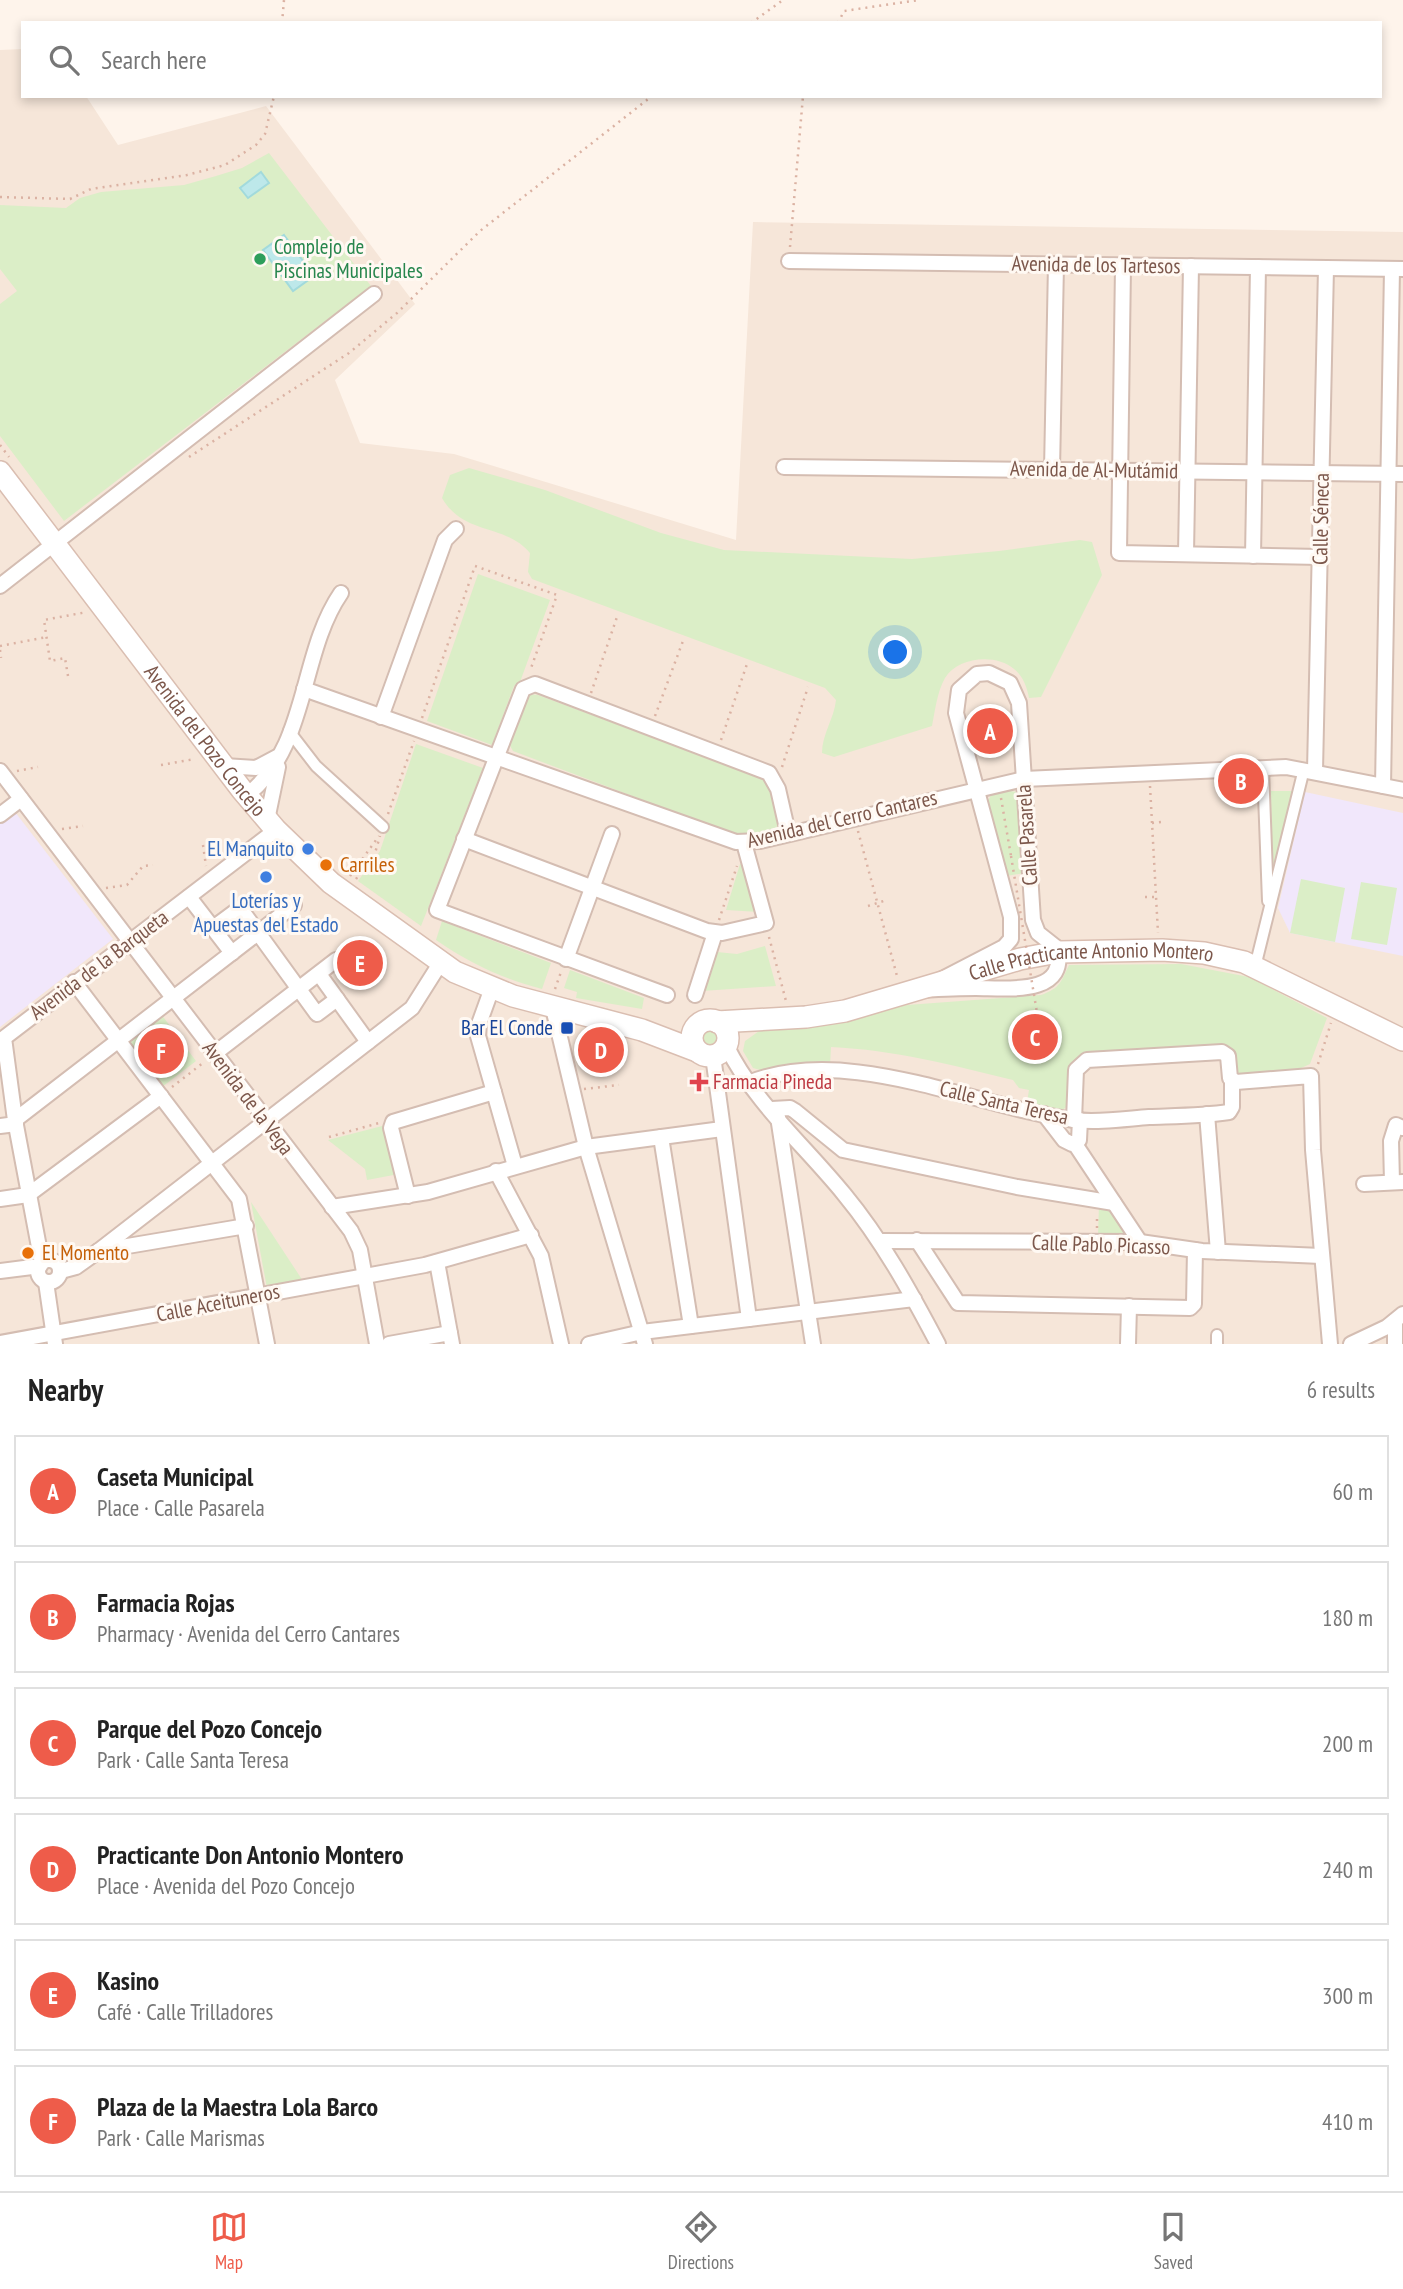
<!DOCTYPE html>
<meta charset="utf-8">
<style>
body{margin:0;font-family:"PT Sans Narrow",sans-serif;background:#f6f6f6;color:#222}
.you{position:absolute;left:896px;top:653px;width:24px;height:24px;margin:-18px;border:5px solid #fff;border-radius:50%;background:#1a73e8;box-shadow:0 0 0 10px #1a73e833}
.badge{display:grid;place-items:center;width:46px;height:46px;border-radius:50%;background:#ee5c4a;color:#fff;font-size:23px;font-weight:700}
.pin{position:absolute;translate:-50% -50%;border:4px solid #fff;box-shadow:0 2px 7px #0006}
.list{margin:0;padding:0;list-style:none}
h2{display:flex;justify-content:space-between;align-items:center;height:91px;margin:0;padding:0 28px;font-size:30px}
h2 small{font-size:23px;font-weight:400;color:#767676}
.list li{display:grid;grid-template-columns:46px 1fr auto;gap:21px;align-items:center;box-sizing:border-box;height:112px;margin:0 14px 14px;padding:0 14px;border:2px solid #e0e0e0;border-radius:0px}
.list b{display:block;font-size:26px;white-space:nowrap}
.list p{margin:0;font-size:23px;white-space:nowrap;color:#767676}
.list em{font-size:23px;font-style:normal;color:#767676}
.icon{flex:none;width:38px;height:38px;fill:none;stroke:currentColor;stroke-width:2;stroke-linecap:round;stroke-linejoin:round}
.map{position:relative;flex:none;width:1403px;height:1344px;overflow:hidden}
.search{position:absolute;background:#fff;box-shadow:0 4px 10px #0003;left:21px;right:21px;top:21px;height:77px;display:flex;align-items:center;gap:18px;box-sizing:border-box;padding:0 24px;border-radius:0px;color:#767676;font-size:26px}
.sheet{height:847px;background:#fff}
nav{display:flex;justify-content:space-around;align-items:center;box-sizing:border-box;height:98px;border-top:2px solid #e0e0e0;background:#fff;font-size:19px;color:#767676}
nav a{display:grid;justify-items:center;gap:4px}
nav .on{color:#ee5c4a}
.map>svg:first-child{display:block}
.residential{fill:#f6e6d9}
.education{fill:#f1e7fb}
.green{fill:#dbeec7}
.water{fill:#bde8ea;stroke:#a2dadc;stroke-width:2}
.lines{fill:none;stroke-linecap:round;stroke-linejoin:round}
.pedestrian-casing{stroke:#d4bdb2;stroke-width:14}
.minor-casing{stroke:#d4bdb2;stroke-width:18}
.secondary-casing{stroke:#dabeb1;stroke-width:24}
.path{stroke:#dbb2a3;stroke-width:2.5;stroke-dasharray:2 5;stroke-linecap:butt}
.pedestrian{stroke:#fff;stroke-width:10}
.minor{stroke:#fff;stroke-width:14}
.secondary{stroke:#fff;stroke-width:21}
.path-bridge{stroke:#dbb2a3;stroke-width:2.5;stroke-dasharray:2 5;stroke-linecap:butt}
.leisure-dot{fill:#2e9e5b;stroke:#fff9f3;stroke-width:2.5}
.shop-dot{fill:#3f7fe0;stroke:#fff9f3;stroke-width:2.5}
.food-dot{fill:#e8710a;stroke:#fff9f3;stroke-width:2.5}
.transit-dot{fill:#1a4fb4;stroke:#fff9f3;stroke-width:2.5}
.health-dot{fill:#e0444e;stroke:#fff9f3;stroke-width:2.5}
.labels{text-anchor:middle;stroke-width:6;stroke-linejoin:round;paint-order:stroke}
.leisure-label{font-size:21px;fill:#27864d;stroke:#fff9f3;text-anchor:start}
.street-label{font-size:21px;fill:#7c574b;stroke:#fff9f3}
.shop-label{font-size:21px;fill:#366cbe;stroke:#fff9f3;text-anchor:end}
.food-label{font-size:21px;fill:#c56008;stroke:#fff9f3;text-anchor:start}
.transit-label{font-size:21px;fill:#164399;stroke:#fff9f3;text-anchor:end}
.health-label{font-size:21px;fill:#be3a42;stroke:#fff9f3;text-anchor:start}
</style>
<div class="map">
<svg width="1403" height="1344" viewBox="0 0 1403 1344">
<rect width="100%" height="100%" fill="#fef4eb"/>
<!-- residential -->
<path class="residential" d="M 23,49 L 23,96 L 86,96 L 118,145 L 266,106 L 415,304 L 335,380 L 360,443 L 454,454 L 736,540 L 753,222 L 1403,232 L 1403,1344 L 0,1344 L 0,50 Z"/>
<!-- education -->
<g class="education">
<path d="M 1305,792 L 1403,813 L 1403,956 L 1290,933 L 1278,908 Z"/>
<path d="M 15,812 L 113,939 L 0,1027 L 0,823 Z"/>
</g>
<!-- green -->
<g class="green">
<path d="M 269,153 L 371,286 L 64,521 L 0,436 L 0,304 L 17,291 L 0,269 L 0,205 L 66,208 L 80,198 L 101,192 L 184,185 L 216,176 L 242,168 Z"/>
<path d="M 469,468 L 545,490 L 661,533 L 724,550 L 912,559 L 999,551 L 1080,540 L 1092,542 L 1102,575 L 1041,697 L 1029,698 C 1027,687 1023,676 1014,669 C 996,653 957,657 945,678 C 937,692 935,711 932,726 L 834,757 L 822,753 C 822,734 834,719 836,700 L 825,688 L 532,579 L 528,572 L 530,553 C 505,523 464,536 442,498 L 450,475 Z"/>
<path d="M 478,574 L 550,600 L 520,682 L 514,686 L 492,745 L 427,721 Z"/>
<path d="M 528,694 L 538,695 L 762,778 C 774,788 782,814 776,829 L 768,833 L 741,837 L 513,751 L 508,742 Z"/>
<path d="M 416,744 L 483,768 L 421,926 L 358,881 L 380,851 Z"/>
<path d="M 1001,790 L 1018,792 L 1024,873 L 1007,876 L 987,802 L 993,792 Z"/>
<path d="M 1271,791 L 1293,791 L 1272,876 Z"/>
<path d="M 740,864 L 746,865 L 759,912 L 726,910 Z"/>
<path d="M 1301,879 L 1345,888 L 1335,942 L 1290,933 Z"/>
<path d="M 1361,882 L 1397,888 L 1387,945 L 1351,939 Z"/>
<path d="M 442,921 L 551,963 L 542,989 C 503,979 469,963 436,940 Z"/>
<path d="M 765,946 L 776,986 L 702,991 L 717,952 L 737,954 Z"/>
<path d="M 1181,964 L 1249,977 L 1327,1018 L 1310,1064 L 1301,1068 L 1237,1075 L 1235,1052 L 1223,1045 L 1084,1055 L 1073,1062 L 1069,1105 L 1061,1111 L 1027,1102 L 1029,1090 L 1019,1088 L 1013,1080 C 952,1065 894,1050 831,1047 L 830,1066 L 760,1070 L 753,1068 L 743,1051 L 745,1041 L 762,1029 L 845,1019 L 907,1005 L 1041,995 C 1061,988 1061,981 1069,965 Z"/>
<path d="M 570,970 L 644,998 L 642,1009 L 576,998 L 577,992 L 564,988 Z"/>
<path d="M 161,1014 L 196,1061 L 162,1087 L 126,1040 Z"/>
<circle cx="710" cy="1038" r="11"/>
<path d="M 386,1125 L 399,1174 L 367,1180 L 365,1169 L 328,1140 Z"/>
<path d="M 251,1202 L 303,1281 L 267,1288 Z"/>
<path d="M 1099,1204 L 1108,1207 L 1126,1231 L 1125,1237 L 1098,1237 Z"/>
</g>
<!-- water -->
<g class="water">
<path d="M 261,172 L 269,183 L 248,198 L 240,188 Z"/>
<path d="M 284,235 L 314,276 L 293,291 L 263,250 Z"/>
</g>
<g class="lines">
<!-- pedestrian casing -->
<g class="pedestrian-casing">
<g id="pedestrian">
<path d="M 289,731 L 316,766 L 383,827"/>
<path d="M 1263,768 L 1268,901"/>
<path d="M 1255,967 L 1304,769"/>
<path d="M 1217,1344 L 1217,1335"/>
</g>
</g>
<!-- minor casing -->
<g class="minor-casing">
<g id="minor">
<path d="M 789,261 L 1403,269"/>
<path d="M 1123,266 L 1119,553 L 1320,557"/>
<path d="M 784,467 L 1403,474"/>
<path d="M 1052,470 L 1056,264"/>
<path d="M 1186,554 L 1191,266"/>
<path d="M 1253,556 L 1258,267"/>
<path d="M 0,586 L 374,294"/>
<path d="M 989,673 L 1010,683 L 1019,703 L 1033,920 L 1038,933 L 1057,948 C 1069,997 1004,988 976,988 C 957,988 939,989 921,990 L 1004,947 L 1011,939 L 1011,917 L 956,713 L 959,690 L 977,674 Z"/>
<path d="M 304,689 L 736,842 L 760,841 L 1024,779 L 1286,767 L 1403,790"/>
<path d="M 381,717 L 445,540 L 456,529"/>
<path d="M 224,766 L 256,768 L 277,757"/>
<path d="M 0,771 L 351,1231 L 360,1250 L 377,1344"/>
<path d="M 1315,771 L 1326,268"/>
<path d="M 1383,786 L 1392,269"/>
<path d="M 247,795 C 309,747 299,654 341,593"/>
<path d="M 0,815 L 21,799"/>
<path d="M 267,820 L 278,767"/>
<path d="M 464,839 L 707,931 L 722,933 L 766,923 L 744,843"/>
<path d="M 189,897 L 232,953"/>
<path d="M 213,928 L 240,908 L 317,1014 L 337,999"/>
<path d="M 566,959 L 612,834"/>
<path d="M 319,974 L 368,1042"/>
<path d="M 74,982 L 239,1199 L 267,1344"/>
<path d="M 492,988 L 479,1024 L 478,1036 L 515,1166"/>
<path d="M 667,995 L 437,910 L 523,689 L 535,684 L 769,773 L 778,789 L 788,833"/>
<path d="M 695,995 L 715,933"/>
<path d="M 553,1008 L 586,1147 L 645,1344"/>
<path d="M 727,1047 C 754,1102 805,1146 844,1194 C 882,1240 910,1291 938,1344"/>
<path d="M 214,1054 L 336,960"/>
<path d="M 713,1056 L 749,1319"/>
<path d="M 748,1083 C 848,1043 974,1107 1074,1120 C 1098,1123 1124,1119 1149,1117 C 1175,1116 1203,1116 1229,1112 L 1232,1107 L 1232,1080"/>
<path d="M 772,1109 L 790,1108 L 795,1111 L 843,1150 L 1017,1187 L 1114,1203"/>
<path d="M 1044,1114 L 1064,1140 L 1072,1144 L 1079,1140 L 1080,1120"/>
<path d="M 1207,1114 L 1218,1252"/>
<path d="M 778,1117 L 813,1344"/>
<path d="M 15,1120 L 294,905"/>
<path d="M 1074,1120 L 1076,1070 L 1087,1060 L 1222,1052 L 1228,1056 L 1230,1078 L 1236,1082 L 1311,1076 L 1313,1150 L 1330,1344"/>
<path d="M 0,1126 L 16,1124"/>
<path d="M 661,1137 L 691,1326"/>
<path d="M 1075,1144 L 1140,1242"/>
<path d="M 496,1171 L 541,1256 L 561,1344"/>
<path d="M 1392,1182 L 1391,1141 L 1396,1125 L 1403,1128"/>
<path d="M 1364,1184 L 1403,1182"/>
<path d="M 408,1196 L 391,1128 L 393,1122 L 494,1092"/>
<path d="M 0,1199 L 28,1195 L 161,1096"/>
<path d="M 332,1207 L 428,1192 L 586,1147 L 722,1129"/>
<path d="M 917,1240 L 958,1303 L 1190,1308 L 1194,1304 L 1195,1250"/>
<path d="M 880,1241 L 1140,1242 L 1202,1251 L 1321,1256"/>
<path d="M 98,1251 L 246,1226"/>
<circle cx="49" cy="1271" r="11"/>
<path d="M 437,1262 L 452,1344"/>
<path d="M 42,1263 L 15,1120 L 4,1038 L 276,830"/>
<path d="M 0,1271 L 40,1266"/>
<path d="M 61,1271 L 76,1267 L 97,1252 L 412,1008 L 441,962"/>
<path d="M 46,1282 L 55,1344"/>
<path d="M 0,1343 L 425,1265 L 531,1235"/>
<path d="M 389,1344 L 450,1333"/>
<path d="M 589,1344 L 642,1332 L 914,1299"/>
<path d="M 1128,1344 L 1129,1306"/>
<path d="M 1351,1344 L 1387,1327 L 1403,1314"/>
<path d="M 1395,1344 L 1395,1321"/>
</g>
</g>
<!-- secondary casing -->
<g class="secondary-casing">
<g id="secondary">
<path id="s1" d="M 0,472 L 242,790 L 276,830 L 331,883 L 455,972 L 513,996 L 642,1030 L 697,1051"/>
<circle cx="710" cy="1038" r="18"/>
<path id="s2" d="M 717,1022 L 806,1017 L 845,1011 L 1020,959 L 1058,952 L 1162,950 L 1204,953 L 1244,962 L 1403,1040"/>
</g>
</g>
<!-- path -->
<g class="path">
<path d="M 282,23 L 284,0"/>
<path d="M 751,23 L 783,0"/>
<path d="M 838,23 L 844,11 L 919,0"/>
<path d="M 0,197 L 70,199 L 91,189 L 187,175 L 225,165 L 256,145 L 265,134 L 274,96"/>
<path d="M 790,247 L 803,96"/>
<path d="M 0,445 L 9,457"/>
<path d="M 189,457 L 349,353 L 397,313 L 480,231 L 652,96"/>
<path d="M 0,646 L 47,637"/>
<path d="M 0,650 L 1,658"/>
<path d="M 68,676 L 65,658 L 50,661 L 44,620 L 87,612"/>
<path d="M 591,693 L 617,617"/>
<path d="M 655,716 L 683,641"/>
<path d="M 422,718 L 475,566 L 557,595 L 530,671"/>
<path d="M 721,740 L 747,664"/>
<path d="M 161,765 L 195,759"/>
<path d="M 782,767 L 808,687"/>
<path d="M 17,771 L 38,767"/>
<path d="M 1150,786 L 1158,933"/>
<path d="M 1001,798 L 1011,856"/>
<path d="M 388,814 L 414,741"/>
<path d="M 1152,823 L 1161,822"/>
<path d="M 62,829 L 83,826"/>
<path d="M 858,831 L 897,976"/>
<path d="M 203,845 L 206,866"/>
<path d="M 350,876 L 379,836"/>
<path d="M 356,879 L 375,853 L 380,836"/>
<path d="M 106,888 L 127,885 L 143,866 L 153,865"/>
<path d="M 1145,897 L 1156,897"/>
<path d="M 868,906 L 887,900"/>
<path d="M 719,920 L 737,866"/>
<path d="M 769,937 L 786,1001"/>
<path d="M 555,989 L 561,972"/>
<path d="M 1318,1064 L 1331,1023"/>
<path d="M 172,1087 L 203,1063"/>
<path d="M 584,1089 L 619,1085"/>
<path d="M 329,1137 L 379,1123"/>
<path d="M 1097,1228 L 1097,1214"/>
</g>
<!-- pedestrian -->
<use href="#pedestrian" class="pedestrian"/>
<!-- minor -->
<use href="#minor" class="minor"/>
<!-- secondary -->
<use href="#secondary" class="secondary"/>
<!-- path-bridge -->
<path class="path-bridge" d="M 1011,856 L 1044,1055"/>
</g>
<!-- markers -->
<circle class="leisure-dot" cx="260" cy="259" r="7"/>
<g class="shop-dot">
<circle cx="308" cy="849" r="7"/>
<circle cx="266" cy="877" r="7"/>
</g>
<g class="food-dot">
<circle cx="326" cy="865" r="7"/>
<circle cx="28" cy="1253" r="7"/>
</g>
<rect class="transit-dot" x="560" y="1021" width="14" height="14" rx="3.5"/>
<path class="health-dot" d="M695.5 1071.5h7v7h7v7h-7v7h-7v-7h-7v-7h7z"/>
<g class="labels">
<!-- leisure labels -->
<g class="leisure-label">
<text x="274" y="254">Complejo de<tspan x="274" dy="24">Piscinas Municipales</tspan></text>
</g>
<!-- street labels -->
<g class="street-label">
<text transform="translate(1096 265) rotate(1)" y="7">Avenida de los Tartesos</text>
<text transform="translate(1094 470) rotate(1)" y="7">Avenida de Al-Mutámid</text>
<text transform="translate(1321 519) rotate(-89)" y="7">Calle Séneca</text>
<text dy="7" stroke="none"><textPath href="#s1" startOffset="338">Avenida del Pozo Concejo</textPath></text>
<text transform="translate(842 819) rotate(-13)" y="7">Avenida del Cerro Cantares</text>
<text transform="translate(1027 835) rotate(-94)" y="7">Calle Pasarela</text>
<text transform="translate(99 965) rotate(-37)" y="7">Avenida de la Barqueta</text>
<text dy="7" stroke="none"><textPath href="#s2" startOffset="382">Calle Practicante Antonio Montero</textPath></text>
<text transform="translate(248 1098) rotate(53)" y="7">Avenida de la Vega</text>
<text transform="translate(1004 1103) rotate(13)" y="7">Calle Santa Teresa</text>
<text transform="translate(1101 1245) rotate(2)" y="7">Calle Pablo Picasso</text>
<text transform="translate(218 1303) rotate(-11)" y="7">Calle Aceituneros</text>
</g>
<!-- shop labels -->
<g class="shop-label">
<text x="294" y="856">El Manquito</text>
<text x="266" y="908" text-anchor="middle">Loterías y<tspan x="266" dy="24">Apuestas del Estado</tspan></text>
</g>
<!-- food labels -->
<g class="food-label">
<text x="340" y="872">Carriles</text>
<text x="42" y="1260">El Momento</text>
</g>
<!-- transit labels -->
<g class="transit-label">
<text x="553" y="1035">Bar El Conde</text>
</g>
<!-- health labels -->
<g class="health-label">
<text x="713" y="1089">Farmacia Pineda</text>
</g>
</g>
</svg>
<div class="you"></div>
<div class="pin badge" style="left:990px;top:731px">A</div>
<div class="pin badge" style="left:1241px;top:781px">B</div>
<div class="pin badge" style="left:1035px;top:1037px">C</div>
<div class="pin badge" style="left:601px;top:1050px">D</div>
<div class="pin badge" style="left:360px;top:963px">E</div>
<div class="pin badge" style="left:161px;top:1051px">F</div>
<div class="search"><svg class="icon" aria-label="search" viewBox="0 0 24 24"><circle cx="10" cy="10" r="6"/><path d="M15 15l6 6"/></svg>Search here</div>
</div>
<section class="sheet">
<h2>Nearby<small>6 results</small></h2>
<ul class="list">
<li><span class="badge">A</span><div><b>Caseta Municipal</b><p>Place · Calle Pasarela</p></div><em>60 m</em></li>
<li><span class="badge">B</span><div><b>Farmacia Rojas</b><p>Pharmacy · Avenida del Cerro Cantares</p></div><em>180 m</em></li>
<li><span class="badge">C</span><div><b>Parque del Pozo Concejo</b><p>Park · Calle Santa Teresa</p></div><em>200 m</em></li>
<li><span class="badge">D</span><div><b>Practicante Don Antonio Montero</b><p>Place · Avenida del Pozo Concejo</p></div><em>240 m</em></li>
<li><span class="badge">E</span><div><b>Kasino</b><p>Café · Calle Trilladores</p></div><em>300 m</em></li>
<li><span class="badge">F</span><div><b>Plaza de la Maestra Lola Barco</b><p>Park · Calle Marismas</p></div><em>410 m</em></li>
</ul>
</section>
<nav>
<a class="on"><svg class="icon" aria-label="map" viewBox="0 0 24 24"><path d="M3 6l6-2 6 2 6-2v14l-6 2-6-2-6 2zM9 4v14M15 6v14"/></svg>Map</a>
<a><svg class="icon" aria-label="directions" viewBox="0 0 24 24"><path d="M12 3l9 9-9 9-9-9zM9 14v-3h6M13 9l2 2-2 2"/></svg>Directions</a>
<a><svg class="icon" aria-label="saved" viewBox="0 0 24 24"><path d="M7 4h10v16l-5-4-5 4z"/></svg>Saved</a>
</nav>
